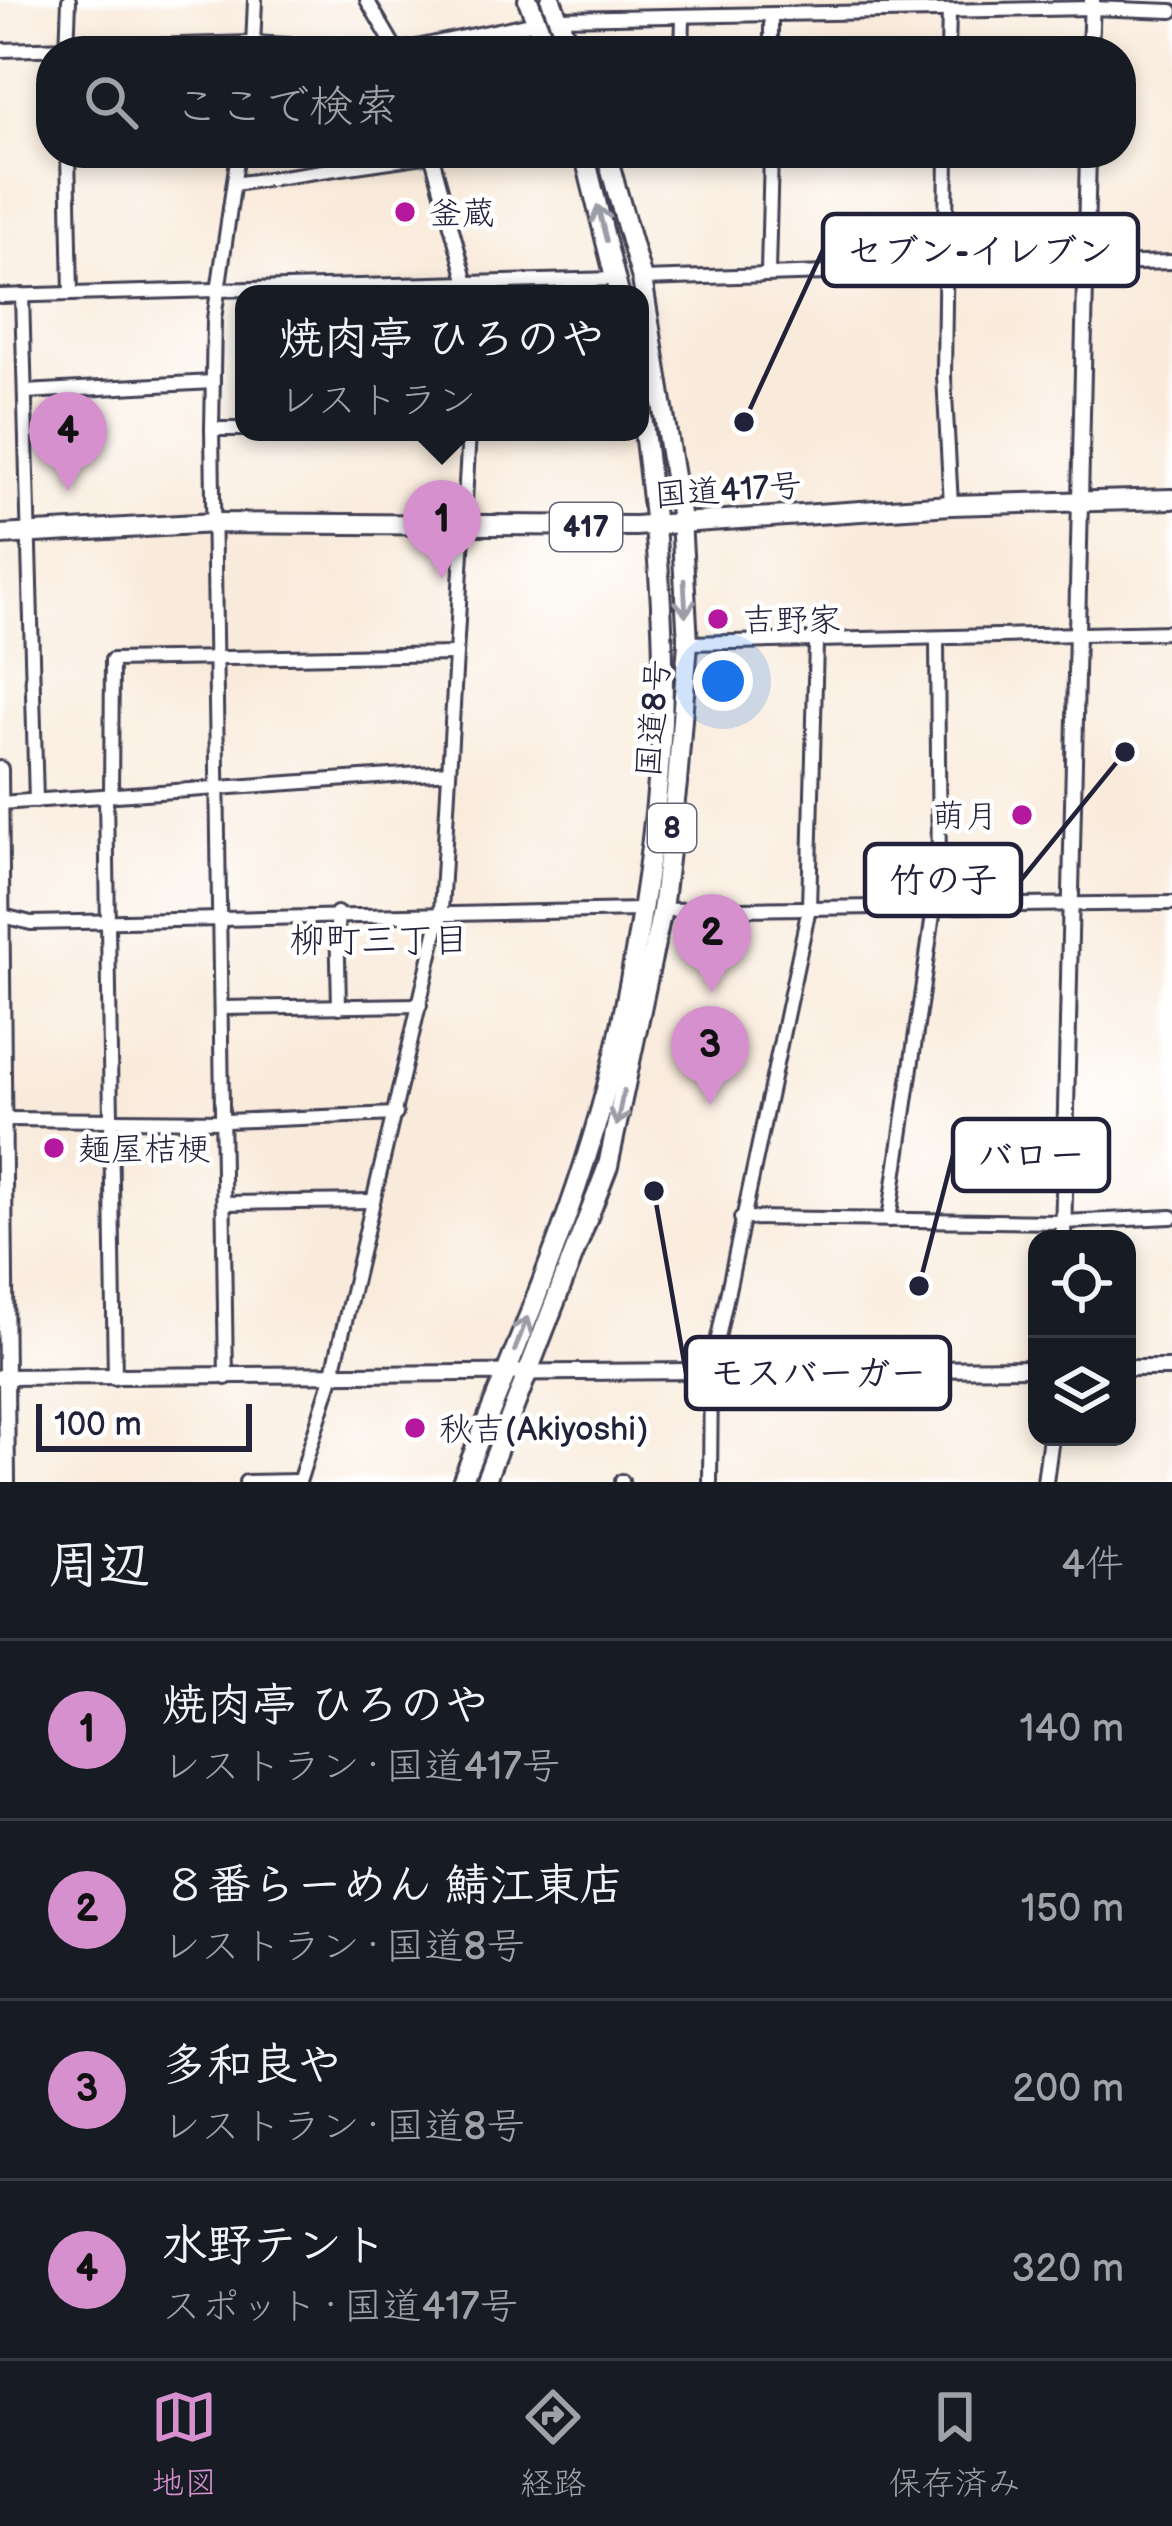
<!DOCTYPE html>
<html lang="ja">
<meta charset="utf-8">
<style>
body{margin:0;font-family:"Balsamiq Sans","Klee One",sans-serif;background:#20242c;color:#f1f3f6}
.controls{position:absolute;right:36px;bottom:36px;display:grid;overflow:hidden;border-radius:24px;box-shadow:0 6px 18px #0003}
.controls button{width:108px;height:108px;display:grid;place-items:center;padding:0;border:0;border-bottom:3px solid #363941;background:#171b24;color:#f1f3f6;font:60px sans-serif}
.scale{position:absolute;left:36px;bottom:30px;width:216px;box-sizing:border-box;padding-left:12px;border:6px solid #22223b;border-top:0;font-size:33px;line-height:42px;white-space:nowrap;color:#22223b;-webkit-text-stroke:9px #fff;paint-order:stroke}
.you{position:absolute;left:723px;top:681px;width:42px;height:42px;margin:-30px;border:9px solid #fff;border-radius:50%;background:#1a73e8;box-shadow:0 0 0 18px #1a73e833}
.badge{display:grid;place-items:center;width:78px;height:78px;border-radius:50%;background:#d690ce;color:#111;font-size:39px;font-weight:700}
.pin{position:absolute;translate:-50% -99px;filter:drop-shadow(0 3px 6px #0008)}
.pin::after{content:'';position:absolute;top:63px;width:42px;height:36px;background:inherit;clip-path:polygon(0 0,100% 0,50% 100%)}
.popup{position:absolute;left:235px;top:285px;width:414px;height:156px;box-sizing:border-box;display:grid;place-content:center;border-radius:24px;background:#171b24;filter:drop-shadow(0 3px 9px #0005);font-size:39px;white-space:nowrap;color:#9ea1a6}
.popup b{font-size:45px;color:#f1f3f6}
.popup::after{content:'';position:absolute;left:50%;top:100%;margin-left:-24px;border:24px solid transparent;border-top-color:#171b24}
.list{margin:0;padding:0;list-style:none}
h2{display:flex;justify-content:space-between;align-items:center;height:156px;margin:0;padding:0 48px;font-size:51px}
h2 small{font-size:39px;font-weight:400;color:#9ea1a6}
.list li{display:grid;grid-template-columns:78px 1fr auto;gap:36px;align-items:center;box-sizing:border-box;height:180px;padding:0 48px;border-top:3px solid #363941}
.list b{display:block;font-size:45px;white-space:nowrap}
.list p{margin:0;font-size:39px;white-space:nowrap;color:#9ea1a6}
.list em{font-size:39px;font-style:normal;color:#9ea1a6}
.icon{flex:none;width:66px;height:66px;fill:none;stroke:currentColor;stroke-width:2;stroke-linecap:round;stroke-linejoin:round}
.map{position:relative;flex:none;width:1172px;height:1482px;overflow:hidden}
.search{position:absolute;background:#171b24;box-shadow:0 6px 18px #0003;left:36px;right:36px;top:36px;height:132px;display:flex;align-items:center;gap:30px;box-sizing:border-box;padding:0 42px;border-radius:48px;color:#9ea1a6;font-size:45px}
.sheet{height:876px;background:#171b24}
nav{display:flex;justify-content:space-around;align-items:center;box-sizing:border-box;height:168px;border-top:3px solid #363941;background:#171b24;font-size:33px;color:#9ea1a6}
nav a{display:grid;justify-items:center;gap:6px}
nav .on{color:#d690ce}
.map>svg:first-child{display:block}
.lines{fill:none;stroke-linecap:round;stroke-linejoin:round}
.minor-casing{stroke:#424053;stroke-width:18}
.tertiary-casing{stroke:#424053;stroke-width:20}
.trunk-casing{stroke:#424053;stroke-width:24}
.minor{stroke:#fff;stroke-width:12}
.tertiary{stroke:#fff;stroke-width:14}
.trunk{stroke:#fff;stroke-width:18}
.oneway{stroke:#9c9ca7}
.poi-dot{fill:#b5179e;stroke:#fff;stroke-width:4.5}
.labels{text-anchor:middle;stroke-width:9;stroke-linejoin:round;paint-order:stroke}
.shield{fill:#fff;stroke:#646476;stroke-width:3}
.shield-label{font-size:30px;font-weight:bold;fill:#22223b}
.poi-label{font-size:33px;fill:#22223b;stroke:#fff;text-anchor:start}
.street-label{font-size:33px;fill:#22223b;stroke:#fff}
.neighbourhood-label{font-size:36px;fill:#22223b;stroke:#fff}
.leader{fill:none;stroke:#22223b;stroke-width:4.5}
.callout-dot{fill:#22223b;stroke:#fff;stroke-width:4.5}
.callout{fill:#fff;stroke:#22223b;stroke-width:4.5}
.callout-label{font-size:36px;text-anchor:middle;font-weight:bold;fill:#22223b}
</style>
<div class="map">
<svg width="1172" height="1482" viewBox="0 0 1172 1482">
<rect width="100%" height="100%" fill="#fff"/>
<filter id="ink" filterUnits="userSpaceOnUse"><feTurbulence type="fractalNoise" baseFrequency=".00833" numOctaves="2"/><feDisplacementMap in="SourceGraphic" scale="24" xChannelSelector="R" yChannelSelector="G"/><feConvolveMatrix kernelMatrix="1 2 1 2 8 2 1 2 1" color-interpolation-filters="sRGB"/></filter>
<filter id="wash" filterUnits="userSpaceOnUse"><feTurbulence type="fractalNoise" baseFrequency=".004" numOctaves="4" result="noise"/><feDisplacementMap in="SourceGraphic" scale="48" xChannelSelector="R" yChannelSelector="G"/><feGaussianBlur stdDeviation="2.7" result="paint"/><feColorMatrix in="noise" values="0 0 0 0 0 0 0 0 0 0 0 0 0 0 0 0 0 1.4 0 .05"/><feComposite in="paint" operator="in"/></filter>
<g filter="url(#wash)">
<rect width="100%" height="100%" fill="#f9ebdb"/>
</g>
<g filter="url(#ink)">
<g class="lines">
<!-- minor casing -->
<g class="minor-casing">
<g id="minor">
<path d="M 367,0 L 397,51"/>
<path d="M 559,18 L 1091,8 L 1172,11"/>
<path d="M 253,47 L 255,0"/>
<path d="M 0,50 L 253,43 L 397,51 L 537,22"/>
<path d="M 67,51 L 69,0"/>
<path d="M 682,51 L 683,19"/>
<path d="M 771,51 L 771,16"/>
<path d="M 948,51 L 949,11"/>
<path d="M 68,153 L 71,294"/>
<path d="M 431,153 L 470,294"/>
<path d="M 947,153 L 944,376 L 951,505"/>
<path d="M 234,184 L 431,155"/>
<path d="M 768,272 L 771,153"/>
<path d="M 642,279 L 1172,262"/>
<path d="M 22,295 L 36,801"/>
<path d="M 0,296 L 616,279"/>
<path d="M 25,392 L 213,382"/>
<path d="M 212,429 L 244,429"/>
<path d="M 688,643 L 1172,632"/>
<path d="M 111,795 L 112,660 L 455,654"/>
<path d="M 106,796 L 115,1378"/>
<path d="M 0,803 L 449,772"/>
<path d="M 662,910 L 1172,903"/>
<path d="M 337,913 L 339,1007"/>
<path d="M 3,916 L 31,923 L 640,910"/>
<path d="M 221,1008 L 420,1005"/>
<path d="M 5,1119 L 226,1121 L 396,1114"/>
<path d="M 224,1203 L 373,1201"/>
<path d="M 741,1218 L 1063,1222 L 1172,1217"/>
<path d="M 889,1220 L 939,873 L 937,641"/>
<path d="M 226,1378 L 212,429 L 214,319 L 238,153"/>
<path d="M 622,1481 L 622,1482"/>
<path d="M 246,1482 L 299,1481"/>
<path d="M 299,1482 L 332,1377 L 441,911 L 469,432"/>
<path d="M 710,1482 L 711,1371 L 809,908 L 816,643"/>
</g>
</g>
<!-- tertiary casing -->
<g class="tertiary-casing">
<g id="tertiary">
<path d="M 1090,51 L 1092,0"/>
<path d="M 0,769 L 7,1482"/>
<path d="M 1063,1239 L 1088,153"/>
<path d="M 1127,1368 L 1172,1368"/>
<path d="M 0,1377 L 1037,1368"/>
<path d="M 1045,1482 L 1051,1437"/>
</g>
</g>
<!-- trunk casing -->
<g class="trunk-casing">
<g id="trunk">
<path d="M 528,0 L 548,51"/>
<path d="M 551,0 L 571,51"/>
<path d="M 584,153 L 619,294"/>
<path d="M 0,535 L 215,523 L 635,526 L 951,505 L 1172,499"/>
<path d="M 462,1482 C 521,1334 593,1173 623,1016 C 646,902 664,780 663,663 C 662,575 651,486 640,399"/>
<path d="M 485,1482 L 608,1166 L 662,910 L 677,783 L 688,643 L 681,520 L 642,279 L 606,153"/>
</g>
</g>
<!-- minor -->
<use href="#minor" class="minor"/>
<!-- tertiary -->
<use href="#tertiary" class="tertiary"/>
<!-- trunk -->
<use href="#trunk" class="trunk"/>
</g>
<!-- one-way arrows -->
<defs><path id="oneway-shaft" d="M-6 0H5M1.5-3L5.5 0L1.5 3" fill="none" stroke-width="1.6" stroke-linecap="round" stroke-linejoin="round" transform="scale(3)"/></defs>
<g class="oneway">
<use href="#oneway-shaft" transform="translate(602 223) rotate(-104)"/>
<use href="#oneway-shaft" transform="translate(685 598) rotate(87)"/>
<use href="#oneway-shaft" transform="translate(620 1108) rotate(102)"/>
<use href="#oneway-shaft" transform="translate(521 1334) rotate(-69)"/>
</g>
</g>
<!-- markers -->
<g class="poi-dot">
<circle cx="405" cy="212" r="12"/>
<circle cx="718" cy="619" r="12"/>
<circle cx="1022" cy="815" r="12"/>
<circle cx="54" cy="1148" r="12"/>
<circle cx="415" cy="1428" r="12"/>
</g>
<g class="labels">
<!-- shield labels -->
<g class="shield">
<rect x="550" y="503" width="72" height="48" rx="9"/>
<rect x="648" y="804" width="48" height="48" rx="9"/>
</g>
<g class="shield-label">
<text x="586" y="537">417</text>
<text x="672" y="838">8</text>
</g>
<!-- poi labels -->
<g class="poi-label">
<text x="429" y="224">釜蔵</text>
<text x="742" y="631">吉野家</text>
<text x="998" y="827" text-anchor="end">萌月</text>
<text x="78" y="1160">麺屋桔梗</text>
<text x="439" y="1440">秋吉(Akiyoshi)</text>
</g>
<!-- street labels -->
<g class="street-label">
<text transform="translate(728 489) rotate(-4)" y="12">国道417号</text>
<text transform="translate(652 718) rotate(-85)" y="12">国道8号</text>
</g>
<!-- neighbourhood labels -->
<g class="neighbourhood-label">
<text x="379" y="952">柳町三丁目</text>
</g>
</g>
<!-- callouts -->
<path class="leader" d="M744 422L823 250M1125 752L1021 880M919 1286L953 1155M654 1191L686 1373"/>
<g class="callout-dot">
<circle cx="744" cy="422" r="12"/>
<circle cx="1125" cy="752" r="12"/>
<circle cx="919" cy="1286" r="12"/>
<circle cx="654" cy="1191" r="12"/>
</g>
<g class="callout">
<rect x="823" y="214" width="315" height="72" rx="12"/>
<rect x="865" y="844" width="156" height="72" rx="12"/>
<rect x="953" y="1119" width="156" height="72" rx="12"/>
<rect x="686" y="1337" width="264" height="72" rx="12"/>
</g>
<g class="callout-label">
<text x="980" y="263">セブン-イレブン</text>
<text x="943" y="892">竹の子</text>
<text x="1031" y="1167">バロー</text>
<text x="818" y="1385">モスバーガー</text>
</g>
</svg>
<div class="controls">
<button><svg class="icon" aria-label="locate" viewBox="0 0 24 24"><circle cx="12" cy="12" r="6"/><path d="M12 2v4M12 18v4M2 12h4M18 12h4"/></svg></button>
<button><svg class="icon" aria-label="layers" viewBox="0 0 24 24"><path d="M12 4l9 5-9 5-9-5zM3 14l9 5 9-5"/></svg></button>
</div>
<div class="scale">100 m</div>
<div class="you"></div>
<div class="pin badge" style="left:442px;top:579px">1</div>
<div class="popup"><b>焼肉亭 ひろのや</b>レストラン</div>
<div class="pin badge" style="left:712px;top:993px">2</div>
<div class="pin badge" style="left:710px;top:1105px">3</div>
<div class="pin badge" style="left:68px;top:491px">4</div>
<div class="search"><svg class="icon" aria-label="search" viewBox="0 0 24 24"><circle cx="10" cy="10" r="6"/><path d="M15 15l6 6"/></svg>ここで検索</div>
</div>
<section class="sheet">
<h2>周辺<small>4件</small></h2>
<ul class="list">
<li><span class="badge">1</span><div><b>焼肉亭 ひろのや</b><p>レストラン · 国道417号</p></div><em>140 m</em></li>
<li><span class="badge">2</span><div><b>８番らーめん 鯖江東店</b><p>レストラン · 国道8号</p></div><em>150 m</em></li>
<li><span class="badge">3</span><div><b>多和良や</b><p>レストラン · 国道8号</p></div><em>200 m</em></li>
<li><span class="badge">4</span><div><b>水野テント</b><p>スポット · 国道417号</p></div><em>320 m</em></li>
</ul>
</section>
<nav>
<a class="on"><svg class="icon" aria-label="map" viewBox="0 0 24 24"><path d="M3 6l6-2 6 2 6-2v14l-6 2-6-2-6 2zM9 4v14M15 6v14"/></svg>地図</a>
<a><svg class="icon" aria-label="directions" viewBox="0 0 24 24"><path d="M12 3l9 9-9 9-9-9zM9 14v-3h6M13 9l2 2-2 2"/></svg>経路</a>
<a><svg class="icon" aria-label="saved" viewBox="0 0 24 24"><path d="M7 4h10v16l-5-4-5 4z"/></svg>保存済み</a>
</nav>
